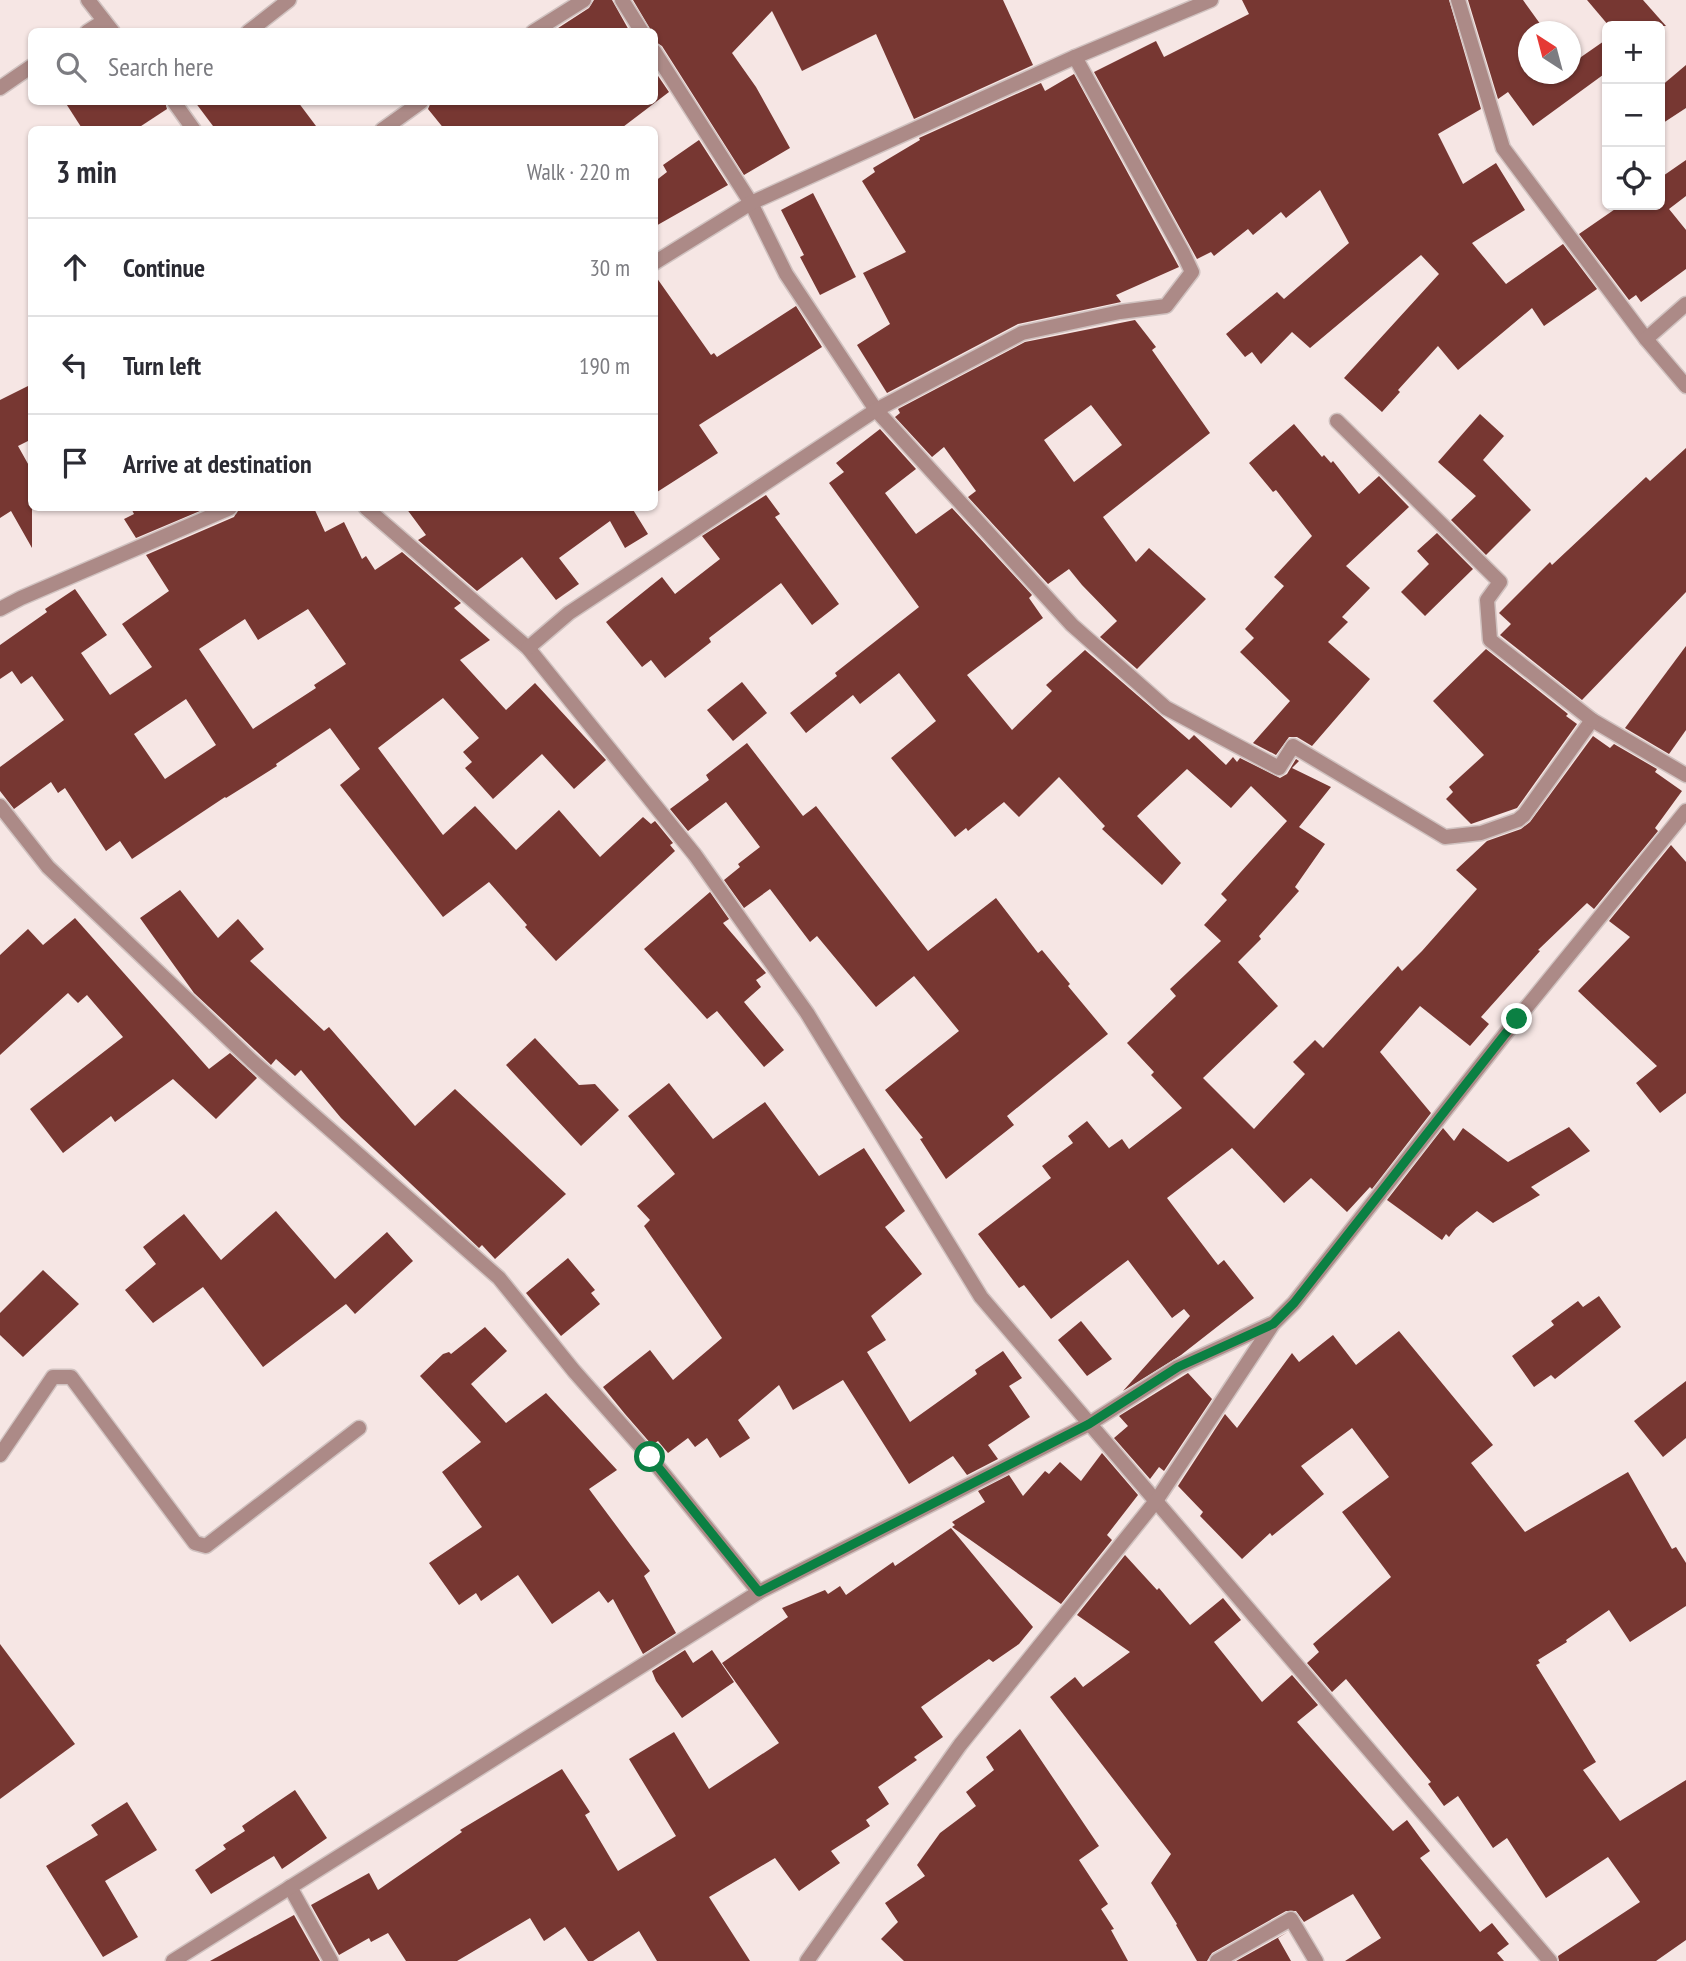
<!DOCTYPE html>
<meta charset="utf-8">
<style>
body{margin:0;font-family:"PT Sans Narrow",sans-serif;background:#f7f7f7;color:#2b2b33}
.controls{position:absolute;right:21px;top:21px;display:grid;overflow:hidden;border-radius:10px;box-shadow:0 2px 5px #0004}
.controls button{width:63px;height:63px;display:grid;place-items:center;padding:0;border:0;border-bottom:2px solid #e1e1e2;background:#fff;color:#2b2b33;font:35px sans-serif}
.compass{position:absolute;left:1518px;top:21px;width:63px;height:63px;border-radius:50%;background:#fff;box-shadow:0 2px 5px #0004;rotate:324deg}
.stop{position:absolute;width:21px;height:21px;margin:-16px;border:5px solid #0b8043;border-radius:50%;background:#fff}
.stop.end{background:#0b8043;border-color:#fff;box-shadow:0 2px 7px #0008}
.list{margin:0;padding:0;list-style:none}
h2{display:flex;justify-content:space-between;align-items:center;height:91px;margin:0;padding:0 28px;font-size:30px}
h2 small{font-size:23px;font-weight:400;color:#7c7c81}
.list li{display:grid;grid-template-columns:46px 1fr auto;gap:21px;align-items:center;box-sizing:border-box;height:98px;padding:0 28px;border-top:2px solid #e1e1e2}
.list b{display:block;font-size:26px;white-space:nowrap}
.list em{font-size:23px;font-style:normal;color:#7c7c81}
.icon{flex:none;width:38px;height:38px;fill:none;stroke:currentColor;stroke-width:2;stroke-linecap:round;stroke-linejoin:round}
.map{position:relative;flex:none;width:1686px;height:1961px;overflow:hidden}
.search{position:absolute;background:#fff;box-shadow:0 2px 5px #0004;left:28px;top:28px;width:630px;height:77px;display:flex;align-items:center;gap:18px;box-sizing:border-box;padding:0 24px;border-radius:10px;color:#7c7c81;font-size:26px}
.panel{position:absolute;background:#fff;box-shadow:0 2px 5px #0004;left:28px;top:126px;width:630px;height:385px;border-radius:10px}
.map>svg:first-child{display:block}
.building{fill:#773732;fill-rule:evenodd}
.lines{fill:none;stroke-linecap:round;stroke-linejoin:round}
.street-casing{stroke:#d0c2c0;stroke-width:17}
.street{stroke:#ac8a87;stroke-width:14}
.route{stroke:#0b8043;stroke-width:9}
</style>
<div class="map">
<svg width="1686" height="1961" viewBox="0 0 1686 1961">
<rect width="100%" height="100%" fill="#f6e6e4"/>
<!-- building -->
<g class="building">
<path d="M 594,0 L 612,0 L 630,32 L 552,32 L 589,8 Z"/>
<path d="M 633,0 L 1003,0 L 1033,65 L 914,119 L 876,34 L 802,71 L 772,11 L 732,53 L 756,87 L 790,148 L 744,175 L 662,46 L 654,41 L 654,32 L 652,32 Z"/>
<path d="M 1242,0 L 1449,0 L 1481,109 L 1438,134 L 1463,184 L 1496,163 L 1525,210 L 1472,243 L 1506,284 L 1563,244 L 1597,289 L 1544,326 L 1532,308 L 1458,370 L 1438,346 L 1398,390 L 1400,392 L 1382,412 L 1344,378 L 1439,274 L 1421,255 L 1310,348 L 1292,332 L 1261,364 L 1252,352 L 1245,357 L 1226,334 L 1277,292 L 1284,299 L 1349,243 L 1320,190 L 1286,218 L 1281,212 L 1253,235 L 1248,229 L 1214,256 L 1211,252 L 1197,259 L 1094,72 L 1156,41 L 1164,57 L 1249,14 Z"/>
<path d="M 1468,0 L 1523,0 L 1546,32 L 1529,32 L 1529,74 L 1571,74 L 1571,64 L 1607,39 L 1607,72 L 1533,126 L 1508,92 L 1498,99 Z"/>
<path d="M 1587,0 L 1643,0 L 1666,26 L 1609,26 Z"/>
<path d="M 1686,65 L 1686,108 L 1660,125 L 1660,87 Z"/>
<path d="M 654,70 L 669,92 L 619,130 L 445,130 L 428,109 L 431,102 L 654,102 Z"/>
<path d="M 1074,74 L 1179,267 L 1116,295 L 1121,302 L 1018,324 L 887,393 L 857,345 L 890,324 L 863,273 L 906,252 L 862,181 L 875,172 L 873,168 L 920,140 L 919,138 L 1041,83 L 1045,91 Z"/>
<path d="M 65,102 L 165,102 L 167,109 L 135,130 L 83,130 Z"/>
<path d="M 195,102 L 298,102 L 319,130 L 216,130 Z"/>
<path d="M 699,140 L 728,185 L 654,227 L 654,182 L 667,172 L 663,165 Z"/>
<path d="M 1686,160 L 1686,196 L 1669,209 L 1686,230 L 1686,269 L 1641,302 L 1636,295 L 1629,300 L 1579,234 L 1621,205 L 1660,205 L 1660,178 Z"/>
<path d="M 813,193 L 856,277 L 820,295 L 800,257 L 804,255 L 781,210 Z"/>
<path d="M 654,274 L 711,355 L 714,353 L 717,357 L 796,306 L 822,347 L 699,425 L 718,453 L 654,494 Z"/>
<path d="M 1135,320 L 1156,347 L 1152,350 L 1210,433 L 1103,517 L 1136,562 L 1149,548 L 1206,599 L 1137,669 L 1100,637 L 1117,621 L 1082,585 L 1069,569 L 1048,584 L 968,497 L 976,491 L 944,447 L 932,457 L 895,417 L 900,413 L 898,409 L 1025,342 ZM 1091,405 L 1122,445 L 1074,482 L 1044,440 Z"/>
<path d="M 32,384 L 32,439 L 18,446 L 32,471 L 32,548 L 11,511 L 0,518 L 0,400 Z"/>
<path d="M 1480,414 L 1504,436 L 1483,460 L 1531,510 L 1486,555 L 1451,520 L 1476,496 L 1438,462 Z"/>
<path d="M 1294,424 L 1322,457 L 1324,455 L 1331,463 L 1333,461 L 1359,494 L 1379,476 L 1409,507 L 1346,566 L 1370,588 L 1342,617 L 1348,622 L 1328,642 L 1370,679 L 1312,746 L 1297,737 L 1289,737 L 1276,755 L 1253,743 L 1290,701 L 1240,652 L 1254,638 L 1245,629 L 1284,586 L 1274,577 L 1312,536 L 1276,490 L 1273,492 L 1249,463 Z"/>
<path d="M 880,429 L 916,469 L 885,493 L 916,534 L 952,508 L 1032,595 L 1029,598 L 1043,618 L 967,675 L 1012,730 L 1052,691 L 1046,685 L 1085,650 L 1189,740 L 1194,735 L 1226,765 L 1233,757 L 1237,762 L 1240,758 L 1280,778 L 1287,774 L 1296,759 L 1299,761 L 1292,768 L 1331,787 L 1299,827 L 1325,844 L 1295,887 L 1299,891 L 1259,936 L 1261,939 L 1238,962 L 1278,1006 L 1203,1078 L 1254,1129 L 1305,1074 L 1293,1062 L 1315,1040 L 1323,1048 L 1398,966 L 1402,971 L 1422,951 L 1477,889 L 1456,870 L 1487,841 L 1521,829 L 1530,822 L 1593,736 L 1610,748 L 1614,744 L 1657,769 L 1655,772 L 1682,791 L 1655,828 L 1658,831 L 1594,909 L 1587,903 L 1538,950 L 1540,951 L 1481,1017 L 1489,1024 L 1470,1046 L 1420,1006 L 1380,1052 L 1431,1113 L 1372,1189 L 1370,1187 L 1347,1212 L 1311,1178 L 1284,1203 L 1232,1148 L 1167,1198 L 1218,1265 L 1224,1260 L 1254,1298 L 1181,1355 L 1123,1391 L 1190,1316 L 1184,1309 L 1172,1318 L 1128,1260 L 1051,1319 L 1024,1285 L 1019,1288 L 978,1234 L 1051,1178 L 1042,1166 L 1073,1143 L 1068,1136 L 1087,1121 L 1109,1148 L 1122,1139 L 1129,1149 L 1182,1108 L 1151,1075 L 1154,1072 L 1127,1043 L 1176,996 L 1170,989 L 1221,941 L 1204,925 L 1227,900 L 1221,894 L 1287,821 L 1251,786 L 1231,808 L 1187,769 L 1137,816 L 1181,863 L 1162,885 L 1102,829 L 1105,826 L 1059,777 L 1019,817 L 1004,802 L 968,831 L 966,828 L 955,837 L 891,758 L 936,721 L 899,673 L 860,704 L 853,695 L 806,733 L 790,713 L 837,676 L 835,673 L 919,607 L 829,483 L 844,472 L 836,463 Z"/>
<path d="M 1686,448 L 1686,592 L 1582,700 L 1500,635 L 1511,624 L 1499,613 L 1550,562 L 1552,565 L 1646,477 L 1650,481 Z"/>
<path d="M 766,495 L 780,514 L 775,517 L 839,604 L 812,625 L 781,583 L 709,638 L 711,642 L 665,678 L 651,660 L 642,667 L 606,622 L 662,577 L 675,594 L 720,559 L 702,536 Z"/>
<path d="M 131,508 L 207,508 L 136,538 L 124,519 L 134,514 Z"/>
<path d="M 239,508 L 314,508 L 325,532 L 344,522 L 362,559 L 366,556 L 375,570 L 402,552 L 461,603 L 454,608 L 490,640 L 460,660 L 506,710 L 535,683 L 606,760 L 574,789 L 542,754 L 493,799 L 465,768 L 472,762 L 463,752 L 479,738 L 443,698 L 378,748 L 443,835 L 475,806 L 516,850 L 559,810 L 600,857 L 643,817 L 651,824 L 655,821 L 673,843 L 670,845 L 675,851 L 556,961 L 525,927 L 527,925 L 489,882 L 443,917 L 340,785 L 360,769 L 330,728 L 276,764 L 277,766 L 226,798 L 225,797 L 132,859 L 120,841 L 106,851 L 65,788 L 58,793 L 51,782 L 14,809 L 0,791 L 0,767 L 64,720 L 32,676 L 21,684 L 12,671 L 0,679 L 0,645 L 47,612 L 45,609 L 75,589 L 107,635 L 81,653 L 110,695 L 152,667 L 122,624 L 169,591 L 146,555 L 234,517 ZM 308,609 L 346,664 L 314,685 L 316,688 L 253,729 L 199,649 L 245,619 L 258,640 ZM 186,699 L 216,745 L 165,779 L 134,734 Z"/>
<path d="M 406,508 L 632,508 L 648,534 L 625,548 L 610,521 L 559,558 L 579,584 L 556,600 L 522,557 L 477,591 L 418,540 L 426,535 Z"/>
<path d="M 1437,533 L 1473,569 L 1425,616 L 1401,592 L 1429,564 L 1417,551 Z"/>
<path d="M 1686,646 L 1686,730 L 1669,754 L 1625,728 Z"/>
<path d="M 1486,649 L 1568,714 L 1566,716 L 1577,724 L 1517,808 L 1471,824 L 1446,799 L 1453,792 L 1449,787 L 1484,755 L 1433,701 Z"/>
<path d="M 742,682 L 767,713 L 733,741 L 707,710 Z"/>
<path d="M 747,743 L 803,816 L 816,806 L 928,951 L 996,898 L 1038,953 L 1042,950 L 1070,984 L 1068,986 L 1108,1034 L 1007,1116 L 1014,1125 L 946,1179 L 920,1139 L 923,1138 L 885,1090 L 959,1031 L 914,976 L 876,1007 L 817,936 L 810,942 L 770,889 L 744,908 L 724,880 L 740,867 L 738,864 L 760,847 L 726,802 L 688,831 L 670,809 L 709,780 L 706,775 Z"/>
<path d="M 1671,845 L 1686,862 L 1686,1093 L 1660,1113 L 1636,1083 L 1657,1066 L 1578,991 L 1630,937 L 1609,921 Z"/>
<path d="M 180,890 L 218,938 L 238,919 L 264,949 L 250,961 L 324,1031 L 329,1027 L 415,1126 L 455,1089 L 566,1194 L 495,1259 L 482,1245 L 479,1248 L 341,1118 L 301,1070 L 295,1076 L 276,1059 L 271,1065 L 194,993 L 140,918 Z"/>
<path d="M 710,892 L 729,919 L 723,923 L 766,973 L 756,980 L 761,987 L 744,1002 L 784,1050 L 764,1067 L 717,1011 L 707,1019 L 644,949 Z"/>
<path d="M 75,918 L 209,1069 L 230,1053 L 257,1078 L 216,1119 L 173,1079 L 115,1122 L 111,1116 L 63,1153 L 30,1109 L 123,1037 L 87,995 L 78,1003 L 68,993 L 0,1055 L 0,955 L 28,929 L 43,945 Z"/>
<path d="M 535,1038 L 579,1085 L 595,1084 L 619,1110 L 581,1146 L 506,1065 Z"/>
<path d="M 669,1083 L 713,1139 L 765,1102 L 819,1176 L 864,1148 L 905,1211 L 885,1227 L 922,1274 L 871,1316 L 886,1340 L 867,1352 L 910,1422 L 977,1374 L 975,1370 L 1003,1351 L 1022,1378 L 1009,1386 L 1030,1417 L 988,1445 L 998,1459 L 967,1475 L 953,1456 L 909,1484 L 843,1380 L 793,1410 L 779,1385 L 738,1420 L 750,1438 L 720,1458 L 707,1438 L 695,1447 L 688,1438 L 668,1453 L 658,1441 L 652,1445 L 625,1414 L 603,1387 L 650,1350 L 673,1380 L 722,1338 L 644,1226 L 650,1220 L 637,1206 L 675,1174 L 628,1116 Z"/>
<path d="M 1569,1127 L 1590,1151 L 1531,1187 L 1540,1195 L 1493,1223 L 1477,1211 L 1456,1228 L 1449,1237 L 1446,1234 L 1442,1240 L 1387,1200 L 1443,1128 L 1454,1141 L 1463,1128 L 1508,1162 Z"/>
<path d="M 276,1211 L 335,1279 L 387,1232 L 413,1261 L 355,1314 L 346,1304 L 263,1367 L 203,1287 L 153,1323 L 125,1290 L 156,1264 L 143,1247 L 184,1214 L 221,1260 Z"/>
<path d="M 568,1258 L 595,1290 L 591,1293 L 600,1304 L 561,1336 L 526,1293 Z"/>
<path d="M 43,1270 L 79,1304 L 23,1357 L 0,1335 L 0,1313 Z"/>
<path d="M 1599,1296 L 1621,1327 L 1555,1379 L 1551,1375 L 1534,1387 L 1512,1356 L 1554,1325 L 1551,1321 L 1578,1301 L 1583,1307 Z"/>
<path d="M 1081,1321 L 1112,1359 L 1087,1376 L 1058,1340 Z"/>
<path d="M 485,1327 L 507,1351 L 471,1384 L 506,1423 L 546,1393 L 617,1470 L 589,1489 L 650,1571 L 644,1576 L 676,1633 L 643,1654 L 613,1599 L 608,1603 L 599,1591 L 552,1624 L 518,1575 L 481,1601 L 476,1593 L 459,1605 L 429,1563 L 482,1527 L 442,1472 L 481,1442 L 420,1376 L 443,1354 L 449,1352 L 451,1354 Z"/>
<path d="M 1399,1331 L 1493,1445 L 1471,1463 L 1525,1532 L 1628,1472 L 1672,1549 L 1676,1547 L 1686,1563 L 1686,1606 L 1630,1642 L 1609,1610 L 1566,1640 L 1567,1642 L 1538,1660 L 1540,1663 L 1536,1665 L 1596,1762 L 1583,1770 L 1620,1821 L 1686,1780 L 1686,1940 L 1656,1961 L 1559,1961 L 1558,1956 L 1640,1902 L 1608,1857 L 1546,1898 L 1507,1838 L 1493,1848 L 1458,1796 L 1444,1806 L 1428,1784 L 1431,1782 L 1346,1679 L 1332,1692 L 1307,1663 L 1319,1652 L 1313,1644 L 1391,1577 L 1342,1512 L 1389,1477 L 1352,1428 L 1301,1466 L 1324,1494 L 1272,1536 L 1270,1533 L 1242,1559 L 1200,1516 L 1203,1512 L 1178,1486 L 1225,1414 L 1237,1428 L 1292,1353 L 1299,1362 L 1333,1335 L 1356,1365 Z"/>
<path d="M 1188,1373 L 1212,1399 L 1164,1471 L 1159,1467 L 1150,1479 L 1114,1438 L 1128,1426 L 1119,1416 Z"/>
<path d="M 1686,1381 L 1686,1438 L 1663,1457 L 1634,1421 Z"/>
<path d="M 1102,1453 L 1138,1495 L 1107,1535 L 1112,1540 L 1061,1604 L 952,1527 L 955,1525 L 952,1522 L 985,1502 L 978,1491 L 1009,1475 L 1023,1496 L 1045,1471 L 1049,1474 L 1060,1462 L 1081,1481 Z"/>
<path d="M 951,1528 L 1033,1627 L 1019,1644 L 993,1662 L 989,1659 L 921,1707 L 943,1737 L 914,1757 L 917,1760 L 878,1787 L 889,1804 L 866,1820 L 870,1826 L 831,1851 L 840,1863 L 799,1891 L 775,1858 L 709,1897 L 750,1961 L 657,1961 L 639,1931 L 593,1961 L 588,1961 L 565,1927 L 544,1941 L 530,1918 L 457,1961 L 406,1961 L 388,1933 L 371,1942 L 369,1938 L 339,1955 L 311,1905 L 369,1873 L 378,1890 L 462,1832 L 460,1830 L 562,1769 L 590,1812 L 585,1815 L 618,1871 L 676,1836 L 629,1759 L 674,1732 L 709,1789 L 779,1743 L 722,1663 L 788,1617 L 782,1608 L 825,1590 L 828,1594 L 840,1586 L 846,1595 L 893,1562 L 895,1566 Z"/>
<path d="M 1125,1555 L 1157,1590 L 1159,1588 L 1190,1625 L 1223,1598 L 1241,1620 L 1214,1642 L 1262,1702 L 1292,1675 L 1318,1705 L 1297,1722 L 1393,1831 L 1407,1820 L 1430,1851 L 1420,1858 L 1480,1932 L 1492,1923 L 1509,1944 L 1497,1953 L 1504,1961 L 1345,1961 L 1381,1938 L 1353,1894 L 1304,1922 L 1296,1911 L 1286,1911 L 1212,1953 L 1207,1961 L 1197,1961 L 1176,1925 L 1177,1924 L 1151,1883 L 1171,1854 L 1050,1697 L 1075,1677 L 1083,1687 L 1130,1652 L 1077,1615 Z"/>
<path d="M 0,1644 L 75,1744 L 0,1799 Z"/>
<path d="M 685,1650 L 693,1663 L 712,1650 L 734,1682 L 682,1718 L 656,1681 L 652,1671 Z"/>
<path d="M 1020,1729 L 1099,1846 L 1079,1860 L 1108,1904 L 1101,1909 L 1114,1929 L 1111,1930 L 1128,1961 L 904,1961 L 881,1939 L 898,1922 L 885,1903 L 925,1876 L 917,1865 L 940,1833 L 976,1806 L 966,1792 L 994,1770 L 986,1757 Z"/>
<path d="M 295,1790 L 327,1838 L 282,1869 L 274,1856 L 211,1894 L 195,1870 L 226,1849 L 223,1845 L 245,1831 L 242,1826 Z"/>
<path d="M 127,1802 L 157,1850 L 105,1881 L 138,1937 L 103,1957 L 46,1866 L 98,1835 L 91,1825 Z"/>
<path d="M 294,1915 L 320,1961 L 210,1961 Z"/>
<path d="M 1288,1932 L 1278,1938 L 1291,1961 L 1236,1961 Z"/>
</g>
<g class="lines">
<!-- street casing -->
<g class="street-casing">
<g id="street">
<path d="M 88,0 L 113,32"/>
<path d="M 622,0 L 642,32"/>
<path d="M 1458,0 L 1503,148 L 1646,339 L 1686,386"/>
<path d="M 87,32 L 104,21"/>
<path d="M 248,32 L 289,0"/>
<path d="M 533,32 L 584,0"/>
<path d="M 654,51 L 751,203 L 786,274 L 876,410 L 1072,625 L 1166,708 L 1279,768 L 1293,746 L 1445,837 L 1481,833 L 1518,820 L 1524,815 L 1592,720 L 1686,775"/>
<path d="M 0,88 L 32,66"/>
<path d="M 174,102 L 194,130"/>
<path d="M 382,130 L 421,102"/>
<path d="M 654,263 L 751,203 L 1075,57 L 1211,0"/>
<path d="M 1646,339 L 1686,304"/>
<path d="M 1337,421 L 1500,582 L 1487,600 L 1490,640 L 1592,720"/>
<path d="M 366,508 L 528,648 L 695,855 L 807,1013 L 981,1297 L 1550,1961"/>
<path d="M 0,609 L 21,598 L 230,508"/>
<path d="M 528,648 L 569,613 L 876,410 L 1022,333 L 1120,312 L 1166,306 L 1192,272 L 1183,253 L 1075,57"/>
<path d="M 0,806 L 48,867 L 252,1061 L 499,1278 L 574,1371 L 650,1457 L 759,1592"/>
<path d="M 0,1455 L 53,1377 L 71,1377 L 195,1543 L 206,1546 L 359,1428"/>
<path d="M 290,1887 L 331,1961"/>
<path d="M 173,1961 L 759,1592 L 1089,1424 L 1178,1367 L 1271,1324"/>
<path d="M 807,1961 L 960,1745 L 1156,1501 L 1273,1324 L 1294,1303 L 1517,1019 L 1686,811"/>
<path d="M 1217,1961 L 1291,1919 L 1316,1961"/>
</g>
</g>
<!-- street -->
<use href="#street" class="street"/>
</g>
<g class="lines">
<!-- route -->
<path class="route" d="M 650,1457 L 759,1592 L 1089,1424 L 1178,1367 L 1273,1324 L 1294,1303 L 1517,1019"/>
</g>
</svg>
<div class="controls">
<button>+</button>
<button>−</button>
<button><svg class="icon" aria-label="locate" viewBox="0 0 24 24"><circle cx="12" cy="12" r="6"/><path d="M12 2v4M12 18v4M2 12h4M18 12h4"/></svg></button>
</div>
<svg class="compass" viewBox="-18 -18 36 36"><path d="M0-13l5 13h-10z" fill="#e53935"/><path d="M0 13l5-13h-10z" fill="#7c7c81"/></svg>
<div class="stop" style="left:650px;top:1457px"></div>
<div class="stop end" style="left:1517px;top:1019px"></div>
<div class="search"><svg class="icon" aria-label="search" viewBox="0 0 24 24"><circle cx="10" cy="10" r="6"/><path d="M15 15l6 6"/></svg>Search here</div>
<section class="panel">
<h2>3 min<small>Walk · 220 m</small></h2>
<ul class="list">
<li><svg class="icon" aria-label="ahead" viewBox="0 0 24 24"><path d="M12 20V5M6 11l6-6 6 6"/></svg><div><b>Continue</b></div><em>30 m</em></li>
<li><svg class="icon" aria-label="left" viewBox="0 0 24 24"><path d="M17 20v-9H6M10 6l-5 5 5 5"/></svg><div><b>Turn left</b></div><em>190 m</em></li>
<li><svg class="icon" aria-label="arrive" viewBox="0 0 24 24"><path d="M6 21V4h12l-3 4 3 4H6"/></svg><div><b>Arrive at destination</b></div></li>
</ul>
</section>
</div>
